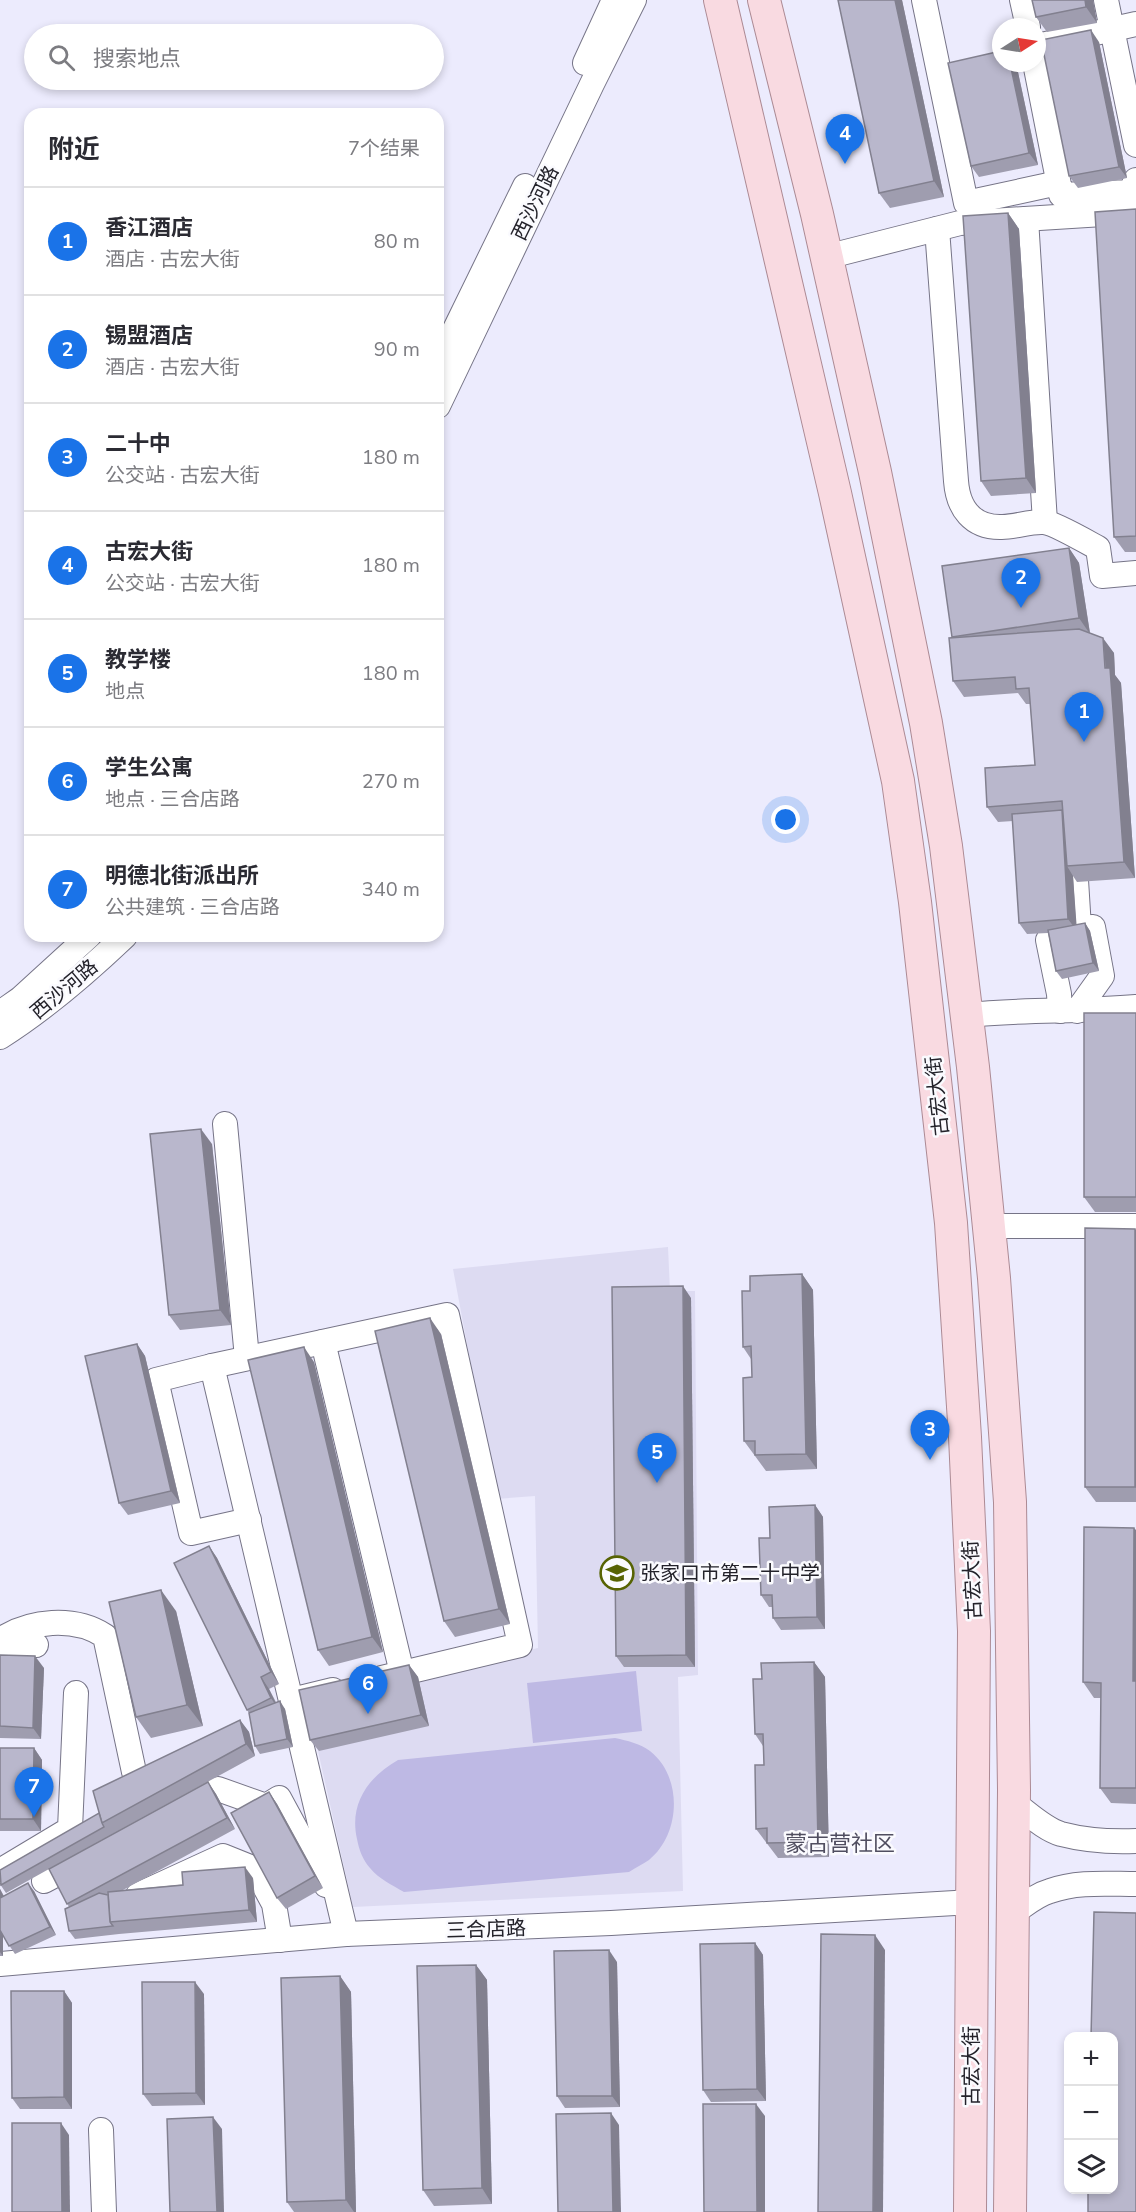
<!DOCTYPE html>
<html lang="zh">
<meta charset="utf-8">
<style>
body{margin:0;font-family:"Nunito Sans","Noto Sans SC",sans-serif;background:#f7f7f7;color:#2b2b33}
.controls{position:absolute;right:18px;bottom:18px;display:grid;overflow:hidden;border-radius:12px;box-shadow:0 3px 9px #0003}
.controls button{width:54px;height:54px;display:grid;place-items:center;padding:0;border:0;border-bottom:2px solid #e1e1e2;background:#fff;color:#2b2b33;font:30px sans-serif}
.compass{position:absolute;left:992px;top:18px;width:54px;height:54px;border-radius:50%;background:#fff;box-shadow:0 3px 9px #0003;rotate:78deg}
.you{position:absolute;left:786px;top:820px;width:21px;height:21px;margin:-15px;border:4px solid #fff;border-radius:50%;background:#1a73e8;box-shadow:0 0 0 9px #1a73e833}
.badge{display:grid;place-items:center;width:39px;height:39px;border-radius:50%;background:#1a73e8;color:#fff;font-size:20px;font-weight:700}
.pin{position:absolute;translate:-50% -50px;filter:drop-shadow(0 2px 3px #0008)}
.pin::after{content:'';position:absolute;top:32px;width:21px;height:18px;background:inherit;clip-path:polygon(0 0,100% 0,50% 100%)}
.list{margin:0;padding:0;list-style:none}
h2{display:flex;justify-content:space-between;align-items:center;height:78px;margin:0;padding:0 24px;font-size:26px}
h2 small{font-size:20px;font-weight:400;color:#7c7c81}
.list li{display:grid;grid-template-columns:39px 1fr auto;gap:18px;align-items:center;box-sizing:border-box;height:108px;padding:0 24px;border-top:2px solid #e1e1e2}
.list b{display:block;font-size:22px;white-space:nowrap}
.list p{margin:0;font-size:20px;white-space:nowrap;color:#7c7c81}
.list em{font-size:20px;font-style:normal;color:#7c7c81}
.icon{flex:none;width:33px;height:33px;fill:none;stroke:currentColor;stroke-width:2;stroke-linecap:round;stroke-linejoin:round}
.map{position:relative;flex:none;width:1136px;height:2212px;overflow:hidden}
.search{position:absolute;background:#fff;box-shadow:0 3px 9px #0003;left:24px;top:24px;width:420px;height:66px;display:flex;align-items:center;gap:15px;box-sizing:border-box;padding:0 21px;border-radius:33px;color:#7c7c81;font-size:22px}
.panel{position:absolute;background:#fff;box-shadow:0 3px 9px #0003;left:24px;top:108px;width:420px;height:834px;border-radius:18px}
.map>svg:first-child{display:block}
.built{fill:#dddbf2}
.green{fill:#beb9e4}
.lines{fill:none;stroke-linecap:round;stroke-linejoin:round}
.minor-casing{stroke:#767487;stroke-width:26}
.major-casing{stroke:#ac8a94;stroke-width:34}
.minor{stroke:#fff;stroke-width:24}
.major{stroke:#f9dae1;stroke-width:32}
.wall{fill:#9f9daf}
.shaded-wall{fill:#82808f}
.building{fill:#b9b7cc;stroke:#82808f;stroke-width:1.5}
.labels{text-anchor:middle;stroke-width:5;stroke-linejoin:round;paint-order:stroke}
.street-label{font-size:20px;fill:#23222a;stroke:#fafafe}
.poi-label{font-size:20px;fill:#23222a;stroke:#fafafe;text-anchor:start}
.quarter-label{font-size:22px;fill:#504e60;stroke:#fafafe}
</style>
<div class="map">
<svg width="1136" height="2212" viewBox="0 0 1136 2212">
<rect width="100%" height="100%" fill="#ecebfd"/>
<!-- built -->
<path class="built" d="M 668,1247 L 670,1291 L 695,1291 L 698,1675 L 678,1677 L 683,1891 L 353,1907 L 307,1702 L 538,1648 L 535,1496 L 496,1499 L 453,1269 Z"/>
<!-- green -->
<g class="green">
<path d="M 636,1671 L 642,1731 L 533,1743 L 527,1683 Z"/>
<path d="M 615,1738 C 628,1741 639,1743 650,1751 C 683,1777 681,1834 649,1860 C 643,1864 635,1868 629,1872 L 404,1892 C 392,1885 379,1879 370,1868 C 363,1860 359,1850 357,1839 C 349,1804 368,1777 398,1760 Z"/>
</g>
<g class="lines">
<!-- minor casing -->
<g class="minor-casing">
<g id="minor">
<path d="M 924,0 L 966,203 L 1058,183"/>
<path d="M 1022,0 L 1028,27"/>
<path d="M 1106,0 L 1136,145"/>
<path d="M 1037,46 L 1136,24"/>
<path d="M 585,63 L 614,0"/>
<path d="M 1035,63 L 1061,195 L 1130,192 L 1136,180"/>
<path d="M 1026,219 L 1045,522"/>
<path d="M 937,229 L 956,481 C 958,508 972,528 1002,527 C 1016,527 1030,521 1044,522 C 1054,523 1087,542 1098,548 L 1102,576 L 1136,573"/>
<path d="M 826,257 L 960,223 L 1136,212"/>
<path d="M 438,364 L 525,186"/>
<path d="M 438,406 L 592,84 L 634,0"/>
<path d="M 1074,848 L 1079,928 L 1093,927 L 1102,976 L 1077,1011"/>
<path d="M 1048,940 L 1059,994 L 1060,1011"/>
<path d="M 0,1013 L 20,999 L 89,936"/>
<path d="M 967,1015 C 1023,1009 1080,1012 1136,1007"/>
<path d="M 0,1037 C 46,1008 86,973 125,936"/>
<path d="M 225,1124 L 247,1358"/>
<path d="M 989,1226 L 1136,1226"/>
<path d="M 323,1342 L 402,1673"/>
<path d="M 212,1366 L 156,1380 L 191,1533 L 249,1520"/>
<path d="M 0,1640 C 30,1620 74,1616 105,1636 L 134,1772"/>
<path d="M 0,1647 L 36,1645"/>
<path d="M 292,1700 L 333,1690"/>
<path d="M 1014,1803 C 1028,1813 1044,1829 1061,1834 C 1084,1840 1112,1842 1136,1841"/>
<path d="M 185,1807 L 218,1789 L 266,1806 L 279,1798 L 326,1885"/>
<path d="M 0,1871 L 70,1829 L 76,1693"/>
<path d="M 44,1881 L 80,1862"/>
<path d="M 138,1895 L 223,1856 L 255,1869 L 274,1904 L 280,1940"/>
<path d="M 1013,1913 C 1025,1905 1036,1895 1050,1891 C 1077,1881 1108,1884 1136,1884"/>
<path d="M 346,1934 L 212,1366 L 447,1315 L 520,1645 L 382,1678"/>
<path d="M 0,1964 L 346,1934 L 611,1923 L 972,1902"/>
<path d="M 101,2130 L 104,2212"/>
</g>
</g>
<!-- major casing -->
<g class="major-casing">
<g id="major">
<path d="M 720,0 L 835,493 L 898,781 L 915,902 L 951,1223 L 965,1437 L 974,1631 L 970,2212"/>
<path d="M 764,0 L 817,214 L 875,472 L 926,723 L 946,846 L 973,1067 L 994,1278 L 1010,1502 L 1014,1790 L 1010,2212"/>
</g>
</g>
<!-- minor -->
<use href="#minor" class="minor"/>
<!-- major -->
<use href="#major" class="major"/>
</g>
<!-- wall -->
<g class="wall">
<path d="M 838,0 L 902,0 L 944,197 L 890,208 L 879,193 Z"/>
<path d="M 1032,0 L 1093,0 L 1097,23 L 1047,32 L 1036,17 Z"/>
<path d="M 1099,42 L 1127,178 L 1078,188 L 1069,176 Z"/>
<path d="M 1001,63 L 1016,63 L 1038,165 L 979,177 L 971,166 Z"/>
<path d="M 1136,209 L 1136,552 L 1125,552 L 1114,537 Z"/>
<path d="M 1008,213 L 1019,229 L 1036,493 L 991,496 L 981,481 Z"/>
<path d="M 1069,548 L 1079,563 L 1090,633 L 1114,653 L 1115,675 L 1121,683 L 1135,878 L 1077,882 L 1073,876 L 1076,925 L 1085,923 L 1090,931 L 1099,971 L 1062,979 L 1056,971 L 1048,933 L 1027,934 L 1019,923 L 1013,821 L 998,822 L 987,807 L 1035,765 L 1030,704 L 1026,704 L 1018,693 L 964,697 L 953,681 L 952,637 Z"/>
<path d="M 1136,1013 L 1136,1212 L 1095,1212 L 1084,1197 Z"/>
<path d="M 212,1144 L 231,1325 L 180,1330 L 169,1315 Z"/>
<path d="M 1136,1230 L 1136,1502 L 1096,1502 L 1085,1487 Z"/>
<path d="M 802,1274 L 813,1290 L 817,1469 L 766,1471 L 744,1441 L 752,1377 L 751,1359 L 743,1347 L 750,1291 Z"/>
<path d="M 691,1298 L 695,1667 L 624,1667 L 616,1656 Z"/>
<path d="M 441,1334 L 510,1624 L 455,1637 L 444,1621 Z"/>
<path d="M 137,1344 L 145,1356 L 180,1503 L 128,1515 L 119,1503 Z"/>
<path d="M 314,1362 L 383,1652 L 329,1666 L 318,1650 Z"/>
<path d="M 815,1505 L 823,1517 L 825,1629 L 781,1630 L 773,1618 L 772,1607 L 769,1607 L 761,1595 L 770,1538 Z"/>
<path d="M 1136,1530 L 1136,1804 L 1111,1803 L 1100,1788 L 1101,1698 L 1094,1698 L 1083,1682 Z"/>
<path d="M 209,1546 L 217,1558 L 279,1684 L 269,1689 L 276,1702 L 285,1709 L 293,1747 L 260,1754 L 255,1746 L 249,1713 L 247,1710 Z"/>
<path d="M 176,1611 L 203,1726 L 151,1738 L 136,1717 Z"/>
<path d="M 0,1655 L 44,1668 L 41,1739 L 0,1738 Z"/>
<path d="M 814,1662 L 825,1677 L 829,1857 L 778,1858 L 756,1829 L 764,1765 L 763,1746 L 755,1734 L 762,1679 Z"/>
<path d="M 409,1665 L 418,1677 L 429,1726 L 319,1751 L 310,1740 Z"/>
<path d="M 240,1720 L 249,1732 L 255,1756 L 68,1858 L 208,1782 L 216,1794 L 235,1829 L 123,1890 L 253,1878 L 257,1922 L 119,1934 L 75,1939 L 69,1931 L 69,1907 L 49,1869 L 6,1893 L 0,1884 L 99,1813 Z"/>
<path d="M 0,1748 L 34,1748 L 42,1760 L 41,1831 L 0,1831 Z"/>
<path d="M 269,1792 L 277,1804 L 323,1888 L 286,1909 L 277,1898 Z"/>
<path d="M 0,1889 L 4,1896 L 34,1891 L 56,1935 L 15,1954 L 3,1936 L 3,1956 L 0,1956 Z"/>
<path d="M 755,1943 L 763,1955 L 766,2101 L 711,2102 L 703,2090 Z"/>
<path d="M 617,1962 L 620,2107 L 565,2108 L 557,2096 Z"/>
<path d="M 476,1965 L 487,1980 L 492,2204 L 434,2206 L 423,2190 Z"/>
<path d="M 340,1976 L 351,1992 L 356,2212 L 294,2212 L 287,2202 Z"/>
<path d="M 64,1991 L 72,2003 L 72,2109 L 20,2109 L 12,2098 Z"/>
<path d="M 204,1994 L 205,2105 L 152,2106 L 143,2094 Z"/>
</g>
<!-- shaded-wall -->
<g class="shaded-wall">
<path d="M 895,0 L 902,0 L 944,197 L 934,181 Z"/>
<path d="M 1085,0 L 1093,0 L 1097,23 L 1086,7 Z"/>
<path d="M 1091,30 L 1099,42 L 1127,178 L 1119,167 Z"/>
<path d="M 1010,63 L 1016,63 L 1038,165 L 1029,153 Z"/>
<path d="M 1008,213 L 1019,229 L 1036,493 L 1026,478 Z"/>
<path d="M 1069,548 L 1079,563 L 1090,634 L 1079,618 Z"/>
<path d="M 1103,638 L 1114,653 L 1115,675 L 1121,683 L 1135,878 L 1124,862 Z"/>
<path d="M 1062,810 L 1073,866 L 1067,866 L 1073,876 L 1077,931 L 1068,919 Z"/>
<path d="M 1085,923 L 1090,931 L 1099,971 L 1093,963 Z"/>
<path d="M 201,1129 L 212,1144 L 231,1325 L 220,1310 Z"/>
<path d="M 1135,1229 L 1136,1230 L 1136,1488 L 1135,1487 Z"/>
<path d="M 802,1274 L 813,1290 L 817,1469 L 806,1454 Z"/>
<path d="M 683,1286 L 691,1298 L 695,1667 L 686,1655 Z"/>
<path d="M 430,1318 L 441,1334 L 510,1624 L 499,1609 Z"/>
<path d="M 137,1344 L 145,1356 L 180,1503 L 171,1491 Z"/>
<path d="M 304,1347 L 314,1362 L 383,1652 L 372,1637 Z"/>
<path d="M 815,1505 L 823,1517 L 825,1629 L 817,1617 Z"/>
<path d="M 1134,1528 L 1136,1530 L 1136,1685 L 1133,1681 Z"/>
<path d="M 209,1546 L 217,1558 L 279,1684 L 271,1672 Z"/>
<path d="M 161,1590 L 176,1611 L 203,1726 L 187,1705 Z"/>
<path d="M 35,1656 L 44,1668 L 41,1739 L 33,1728 Z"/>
<path d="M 814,1662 L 825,1677 L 829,1857 L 818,1842 Z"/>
<path d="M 409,1665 L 418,1677 L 429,1726 L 421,1715 Z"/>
<path d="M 261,1677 L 269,1689 L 279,1710 L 271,1698 Z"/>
<path d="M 280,1701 L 285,1709 L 293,1747 L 287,1739 Z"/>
<path d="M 240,1720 L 249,1732 L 255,1756 L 246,1744 Z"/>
<path d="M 34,1748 L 42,1760 L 41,1831 L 33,1819 Z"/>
<path d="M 208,1782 L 216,1794 L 235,1829 L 227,1818 Z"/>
<path d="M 269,1792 L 277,1804 L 323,1888 L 315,1876 Z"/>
<path d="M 245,1867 L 253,1878 L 257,1922 L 249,1910 Z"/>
<path d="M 28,1883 L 34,1891 L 56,1935 L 50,1927 Z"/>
<path d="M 0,1889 L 4,1897 L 0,1901 Z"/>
<path d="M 0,1930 L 3,1934 L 3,1956 L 0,1952 Z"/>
<path d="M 875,1935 L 885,1950 L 883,2212 L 873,2212 Z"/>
<path d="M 755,1943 L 763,1955 L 766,2101 L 757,2089 Z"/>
<path d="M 609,1950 L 617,1962 L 620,2107 L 612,2096 Z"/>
<path d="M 476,1965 L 487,1980 L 492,2204 L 482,2188 Z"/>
<path d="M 340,1976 L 351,1992 L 356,2212 L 354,2212 L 346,2200 Z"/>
<path d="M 195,1982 L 204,1994 L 205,2105 L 196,2093 Z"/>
<path d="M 64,1991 L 72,2003 L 72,2109 L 64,2097 Z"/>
<path d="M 756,2104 L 765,2116 L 765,2212 L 757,2212 Z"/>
<path d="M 611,2113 L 619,2125 L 621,2212 L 613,2212 Z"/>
<path d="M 213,2117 L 222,2129 L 224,2212 L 217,2212 Z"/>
<path d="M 61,2123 L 69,2135 L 70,2212 L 62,2212 Z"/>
</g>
<!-- building -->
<g class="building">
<path d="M 838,0 L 895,0 L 934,181 L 879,193 Z"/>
<path d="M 1032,0 L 1085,0 L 1086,7 L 1036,17 Z"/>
<path d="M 1091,30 L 1119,167 L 1069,176 L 1041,40 Z"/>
<path d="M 1001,51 L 1001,63 L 1010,63 L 1029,153 L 971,166 L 948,63 Z"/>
<path d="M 1136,209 L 1136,536 L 1114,537 L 1095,212 Z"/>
<path d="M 1008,213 L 1026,478 L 981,481 L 963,216 Z"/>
<path d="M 1069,548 L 1079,618 L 952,637 L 942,566 Z"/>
<path d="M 1079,629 L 1103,638 L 1105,668 L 1110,668 L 1124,862 L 1067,866 L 1062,801 L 987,807 L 985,768 L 1035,765 L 1029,688 L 1016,689 L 1015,677 L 953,681 L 949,638 Z"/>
<path d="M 1062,810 L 1068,919 L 1019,923 L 1012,814 Z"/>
<path d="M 1085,923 L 1093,963 L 1056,971 L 1048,930 Z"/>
<rect x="1084" y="1013" width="52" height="184"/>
<path d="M 201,1129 L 220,1310 L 169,1315 L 150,1134 Z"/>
<path d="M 1085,1228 L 1135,1229 L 1135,1487 L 1085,1487 Z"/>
<path d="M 802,1274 L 806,1454 L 755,1455 L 755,1441 L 744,1441 L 743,1378 L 752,1377 L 751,1346 L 743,1347 L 742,1291 L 750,1291 L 750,1276 Z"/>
<path d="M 683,1286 L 686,1655 L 616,1656 L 612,1287 Z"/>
<path d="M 430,1318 L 499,1609 L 444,1621 L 375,1331 Z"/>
<path d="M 137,1344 L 171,1491 L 119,1503 L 85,1356 Z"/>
<path d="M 304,1347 L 372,1637 L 318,1650 L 248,1360 Z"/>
<path d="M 815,1505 L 817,1617 L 773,1618 L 772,1595 L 761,1595 L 759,1538 L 770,1538 L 769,1507 Z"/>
<path d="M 1084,1527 L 1134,1528 L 1133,1681 L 1136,1681 L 1136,1788 L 1100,1788 L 1101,1683 L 1083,1682 Z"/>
<path d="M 209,1546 L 271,1672 L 261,1677 L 271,1698 L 247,1710 L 174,1563 Z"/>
<path d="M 161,1590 L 187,1705 L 136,1717 L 109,1602 Z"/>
<path d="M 0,1655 L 35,1656 L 33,1728 L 0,1726 Z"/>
<path d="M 814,1662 L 818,1842 L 767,1843 L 767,1828 L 756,1829 L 755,1765 L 764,1765 L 763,1734 L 755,1734 L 753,1679 L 762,1679 L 761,1663 Z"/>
<path d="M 409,1665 L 421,1715 L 310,1740 L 299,1690 Z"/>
<path d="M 280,1701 L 287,1739 L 255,1746 L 249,1713 Z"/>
<path d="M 240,1720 L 246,1744 L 102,1823 L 93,1791 Z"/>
<path d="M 0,1748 L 34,1748 L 33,1819 L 0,1819 Z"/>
<path d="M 208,1782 L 227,1818 L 67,1904 L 49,1869 Z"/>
<path d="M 269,1792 L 315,1876 L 277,1898 L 231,1813 Z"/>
<path d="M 99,1813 L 102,1823 L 104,1827 L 1,1885 L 0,1870 Z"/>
<path d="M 245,1867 L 249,1910 L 110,1922 L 108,1892 L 183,1885 L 182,1872 Z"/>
<path d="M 28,1883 L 50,1927 L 9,1946 L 0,1930 L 0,1898 Z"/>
<path d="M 99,1893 L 108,1895 L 110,1922 L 113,1926 L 69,1931 L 65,1909 Z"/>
<path d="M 1094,1912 L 1136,1913 L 1136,2212 L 1088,2212 L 1088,2190 L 1113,2190 L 1113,2037 L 1091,2037 Z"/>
<path d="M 821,1934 L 875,1935 L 873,2212 L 818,2212 Z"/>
<path d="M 755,1943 L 757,2089 L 703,2090 L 700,1944 Z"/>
<path d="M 609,1950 L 612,2096 L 557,2096 L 554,1951 Z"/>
<path d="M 476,1965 L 482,2188 L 423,2190 L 417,1966 Z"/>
<path d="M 340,1976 L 346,2200 L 287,2202 L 281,1978 Z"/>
<path d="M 142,1982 L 195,1982 L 196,2093 L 143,2094 Z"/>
<path d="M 11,1991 L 64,1991 L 64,2097 L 12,2098 Z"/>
<path d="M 703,2104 L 756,2104 L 757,2212 L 704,2212 Z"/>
<path d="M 611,2113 L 613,2212 L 558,2212 L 556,2114 Z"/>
<path d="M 213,2117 L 217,2212 L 170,2212 L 167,2119 Z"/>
<path d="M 12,2123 L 61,2123 L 62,2212 L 12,2212 Z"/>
</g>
<!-- icons -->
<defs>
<g id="school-ring" transform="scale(1.725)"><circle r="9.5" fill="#fafafe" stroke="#576303" stroke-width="1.5"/><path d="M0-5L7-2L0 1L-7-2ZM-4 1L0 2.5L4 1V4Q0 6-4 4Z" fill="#576303"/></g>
</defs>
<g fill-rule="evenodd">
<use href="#school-ring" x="617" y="1573"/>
</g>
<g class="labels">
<!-- street labels -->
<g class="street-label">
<text transform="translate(535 203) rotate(-64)" y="7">西沙河路</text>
<text transform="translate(64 989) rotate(-40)" y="7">西沙河路</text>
<text transform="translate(937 1096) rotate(-96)" y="7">古宏大街</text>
<text transform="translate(972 1580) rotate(-93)" y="7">古宏大街</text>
<text transform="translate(486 1929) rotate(-2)" y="7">三合店路</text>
<text transform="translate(971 2066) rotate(-90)" y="7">古宏大街</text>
</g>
<!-- poi labels -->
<g class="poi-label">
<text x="640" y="1580">张家口市第二十中学</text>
</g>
<!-- quarter labels -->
<g class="quarter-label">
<text x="840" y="1851">蒙古营社区</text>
</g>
</g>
</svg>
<div class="controls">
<button>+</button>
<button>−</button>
<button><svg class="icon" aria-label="layers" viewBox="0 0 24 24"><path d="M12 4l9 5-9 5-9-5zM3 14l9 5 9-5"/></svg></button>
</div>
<svg class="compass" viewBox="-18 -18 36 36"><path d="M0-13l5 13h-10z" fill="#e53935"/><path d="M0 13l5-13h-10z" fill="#7c7c81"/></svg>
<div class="you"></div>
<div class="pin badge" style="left:1084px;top:742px">1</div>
<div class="pin badge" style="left:1021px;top:608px">2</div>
<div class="pin badge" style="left:930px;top:1460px">3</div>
<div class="pin badge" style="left:845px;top:164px">4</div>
<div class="pin badge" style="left:657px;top:1483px">5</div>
<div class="pin badge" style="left:368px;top:1714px">6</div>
<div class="pin badge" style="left:34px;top:1817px">7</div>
<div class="search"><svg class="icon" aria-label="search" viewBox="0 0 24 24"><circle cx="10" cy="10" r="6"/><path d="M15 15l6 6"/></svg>搜索地点</div>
<section class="panel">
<h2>附近<small>7个结果</small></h2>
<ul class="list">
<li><span class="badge">1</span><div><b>香江酒店</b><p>酒店 · 古宏大街</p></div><em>80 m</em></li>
<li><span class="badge">2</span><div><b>锡盟酒店</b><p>酒店 · 古宏大街</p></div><em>90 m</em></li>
<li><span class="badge">3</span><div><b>二十中</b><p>公交站 · 古宏大街</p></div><em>180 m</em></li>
<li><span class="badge">4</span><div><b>古宏大街</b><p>公交站 · 古宏大街</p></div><em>180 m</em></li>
<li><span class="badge">5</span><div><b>教学楼</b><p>地点</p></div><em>180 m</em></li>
<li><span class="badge">6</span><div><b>学生公寓</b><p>地点 · 三合店路</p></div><em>270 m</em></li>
<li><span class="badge">7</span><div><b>明德北街派出所</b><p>公共建筑 · 三合店路</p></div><em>340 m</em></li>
</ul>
</section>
</div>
